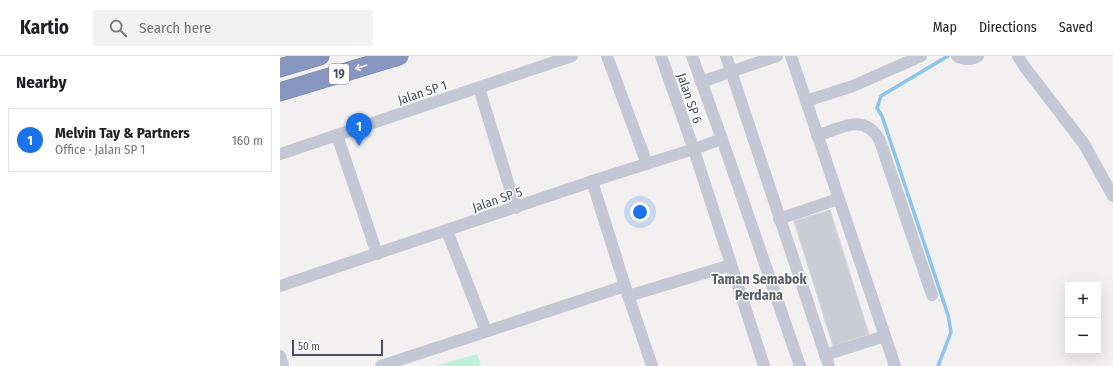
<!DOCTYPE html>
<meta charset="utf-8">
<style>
body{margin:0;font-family:"Fira Sans Condensed",sans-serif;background:#f2f2f2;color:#202124}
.controls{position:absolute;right:12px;bottom:12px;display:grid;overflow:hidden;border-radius:0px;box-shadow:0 4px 16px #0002}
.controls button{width:36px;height:36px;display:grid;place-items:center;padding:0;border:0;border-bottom:1px solid #e0e0e0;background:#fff;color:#202124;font:20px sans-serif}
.scale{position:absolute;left:12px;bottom:10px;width:91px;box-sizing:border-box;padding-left:4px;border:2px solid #474e5d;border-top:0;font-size:11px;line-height:14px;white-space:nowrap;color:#474e5d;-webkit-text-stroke:3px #fff;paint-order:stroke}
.you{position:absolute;left:360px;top:156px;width:14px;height:14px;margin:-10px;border:3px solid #fff;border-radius:50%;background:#1a73e8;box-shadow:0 0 0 6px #1a73e833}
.badge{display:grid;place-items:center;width:26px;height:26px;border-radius:50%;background:#1a73e8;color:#fff;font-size:13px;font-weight:700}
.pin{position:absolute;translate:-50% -33px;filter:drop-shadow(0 1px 2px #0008)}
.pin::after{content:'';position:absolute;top:21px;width:14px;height:12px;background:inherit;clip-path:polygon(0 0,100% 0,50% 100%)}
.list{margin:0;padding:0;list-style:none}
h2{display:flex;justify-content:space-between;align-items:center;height:52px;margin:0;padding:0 16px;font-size:17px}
h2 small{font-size:13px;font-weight:400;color:#757577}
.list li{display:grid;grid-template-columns:26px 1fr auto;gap:12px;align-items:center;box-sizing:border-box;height:64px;margin:0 8px 8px;padding:0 8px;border:1px solid #e0e0e0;border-radius:0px}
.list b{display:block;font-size:15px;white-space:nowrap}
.list p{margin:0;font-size:13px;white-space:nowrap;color:#757577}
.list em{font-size:13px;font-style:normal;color:#757577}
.icon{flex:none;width:22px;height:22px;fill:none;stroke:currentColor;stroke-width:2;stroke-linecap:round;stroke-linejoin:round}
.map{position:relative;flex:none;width:833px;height:310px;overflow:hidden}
header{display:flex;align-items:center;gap:24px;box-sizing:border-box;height:56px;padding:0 20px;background:#fff;border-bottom:1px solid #e0e0e0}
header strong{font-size:19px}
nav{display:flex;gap:22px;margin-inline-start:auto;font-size:14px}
.search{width:280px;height:36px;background:#f2f2f2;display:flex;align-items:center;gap:10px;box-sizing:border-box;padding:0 14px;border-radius:0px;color:#757577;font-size:15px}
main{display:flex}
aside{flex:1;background:#fff}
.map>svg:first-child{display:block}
.green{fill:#bef0dc}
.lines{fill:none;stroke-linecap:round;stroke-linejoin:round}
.stream{stroke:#8bc4ed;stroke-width:3.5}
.building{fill:#cbcdd5;stroke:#d4d4db}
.highway-casing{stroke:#7281aa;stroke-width:19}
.minor{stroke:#c3c8d4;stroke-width:12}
.highway{stroke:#8796bf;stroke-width:18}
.oneway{stroke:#f3f4f9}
.labels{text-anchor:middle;stroke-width:3;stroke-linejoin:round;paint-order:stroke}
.shield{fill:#fff;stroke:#7e838e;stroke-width:1}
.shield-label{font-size:12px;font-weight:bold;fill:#474e5d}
.street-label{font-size:13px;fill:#474e5d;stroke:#fff}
.neighbourhood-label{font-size:14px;font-weight:bold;fill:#5c5e65;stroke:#fff}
</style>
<header>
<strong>Kartio</strong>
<div class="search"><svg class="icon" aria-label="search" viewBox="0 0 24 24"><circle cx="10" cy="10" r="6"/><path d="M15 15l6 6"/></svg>Search here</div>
<nav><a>Map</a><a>Directions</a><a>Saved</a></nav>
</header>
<main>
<aside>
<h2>Nearby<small></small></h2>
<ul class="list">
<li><span class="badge">1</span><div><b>Melvin Tay &amp; Partners</b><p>Office · Jalan SP 1</p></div><em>160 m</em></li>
</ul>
</aside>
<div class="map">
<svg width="833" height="310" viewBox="0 0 833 310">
<rect width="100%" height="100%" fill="#f2f0f0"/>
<!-- green -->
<path class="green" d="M 197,298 L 201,310 L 155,310 Z"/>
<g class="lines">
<!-- stream -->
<path class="stream" d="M 658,310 L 671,276 L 668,259 L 602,60 L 597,52 L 601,40 L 668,0"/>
</g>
<!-- building -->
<path class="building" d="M 550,154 L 589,278 L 553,290 L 514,165 Z"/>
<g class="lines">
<!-- highway casing -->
<g class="highway-casing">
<g id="highway">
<path d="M 0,12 L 40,0"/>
<path d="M 0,36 L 119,0"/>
</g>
</g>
<!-- minor -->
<g class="minor">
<path d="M 327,0 L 367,108"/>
<path d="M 381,0 L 414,94 L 484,310"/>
<path d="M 412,0 L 442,83 L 520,310"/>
<path d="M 446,0 L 549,310"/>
<path d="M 511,0 L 615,310"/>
<path d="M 677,0 C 684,4 692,4 698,0"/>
<path d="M 738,0 L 744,10 L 804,88 L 833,140"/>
<path d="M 421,26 L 497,0"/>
<path d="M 199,32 L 236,152"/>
<path d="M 526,45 L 573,30 L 641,0"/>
<path d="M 57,79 L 97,198"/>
<path d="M 537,80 C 561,72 585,56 600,85 L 652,239"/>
<path d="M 0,98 L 292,0"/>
<path d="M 312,125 L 345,230 L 372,310"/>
<path d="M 499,163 L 558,143"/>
<path d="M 167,175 L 206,275"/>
<path d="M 0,230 C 104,196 207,161 310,126 C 354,111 399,99 442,83"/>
<path d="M 348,240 L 451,209"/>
<path d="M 545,299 L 605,280"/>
<path d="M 0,300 L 3,310"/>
<path d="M 101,310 L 345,230"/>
</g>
<!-- highway -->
<use href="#highway" class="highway"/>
</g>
<!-- one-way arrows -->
<defs><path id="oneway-shaft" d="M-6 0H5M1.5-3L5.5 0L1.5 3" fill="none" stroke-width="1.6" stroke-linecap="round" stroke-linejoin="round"/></defs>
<use class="oneway" href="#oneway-shaft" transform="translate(81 11) rotate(163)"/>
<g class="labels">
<!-- shield labels -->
<rect class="shield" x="49" y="8" width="20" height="20" rx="3"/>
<g class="shield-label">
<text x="59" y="22">19</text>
</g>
<!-- street labels -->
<g class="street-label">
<text transform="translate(142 36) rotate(-18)" y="5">Jalan SP 1</text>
<text transform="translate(410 42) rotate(71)" y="5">Jalan SP 6</text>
<text transform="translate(217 143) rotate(-19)" y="5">Jalan SP 5</text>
</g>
<!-- neighbourhood labels -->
<g class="neighbourhood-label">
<text x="479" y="228">Taman Semabok<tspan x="479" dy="16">Perdana</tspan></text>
</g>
</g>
</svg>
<div class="controls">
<button>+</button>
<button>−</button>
</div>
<div class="scale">50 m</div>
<div class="you"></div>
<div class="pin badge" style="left:79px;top:90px">1</div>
</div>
</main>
